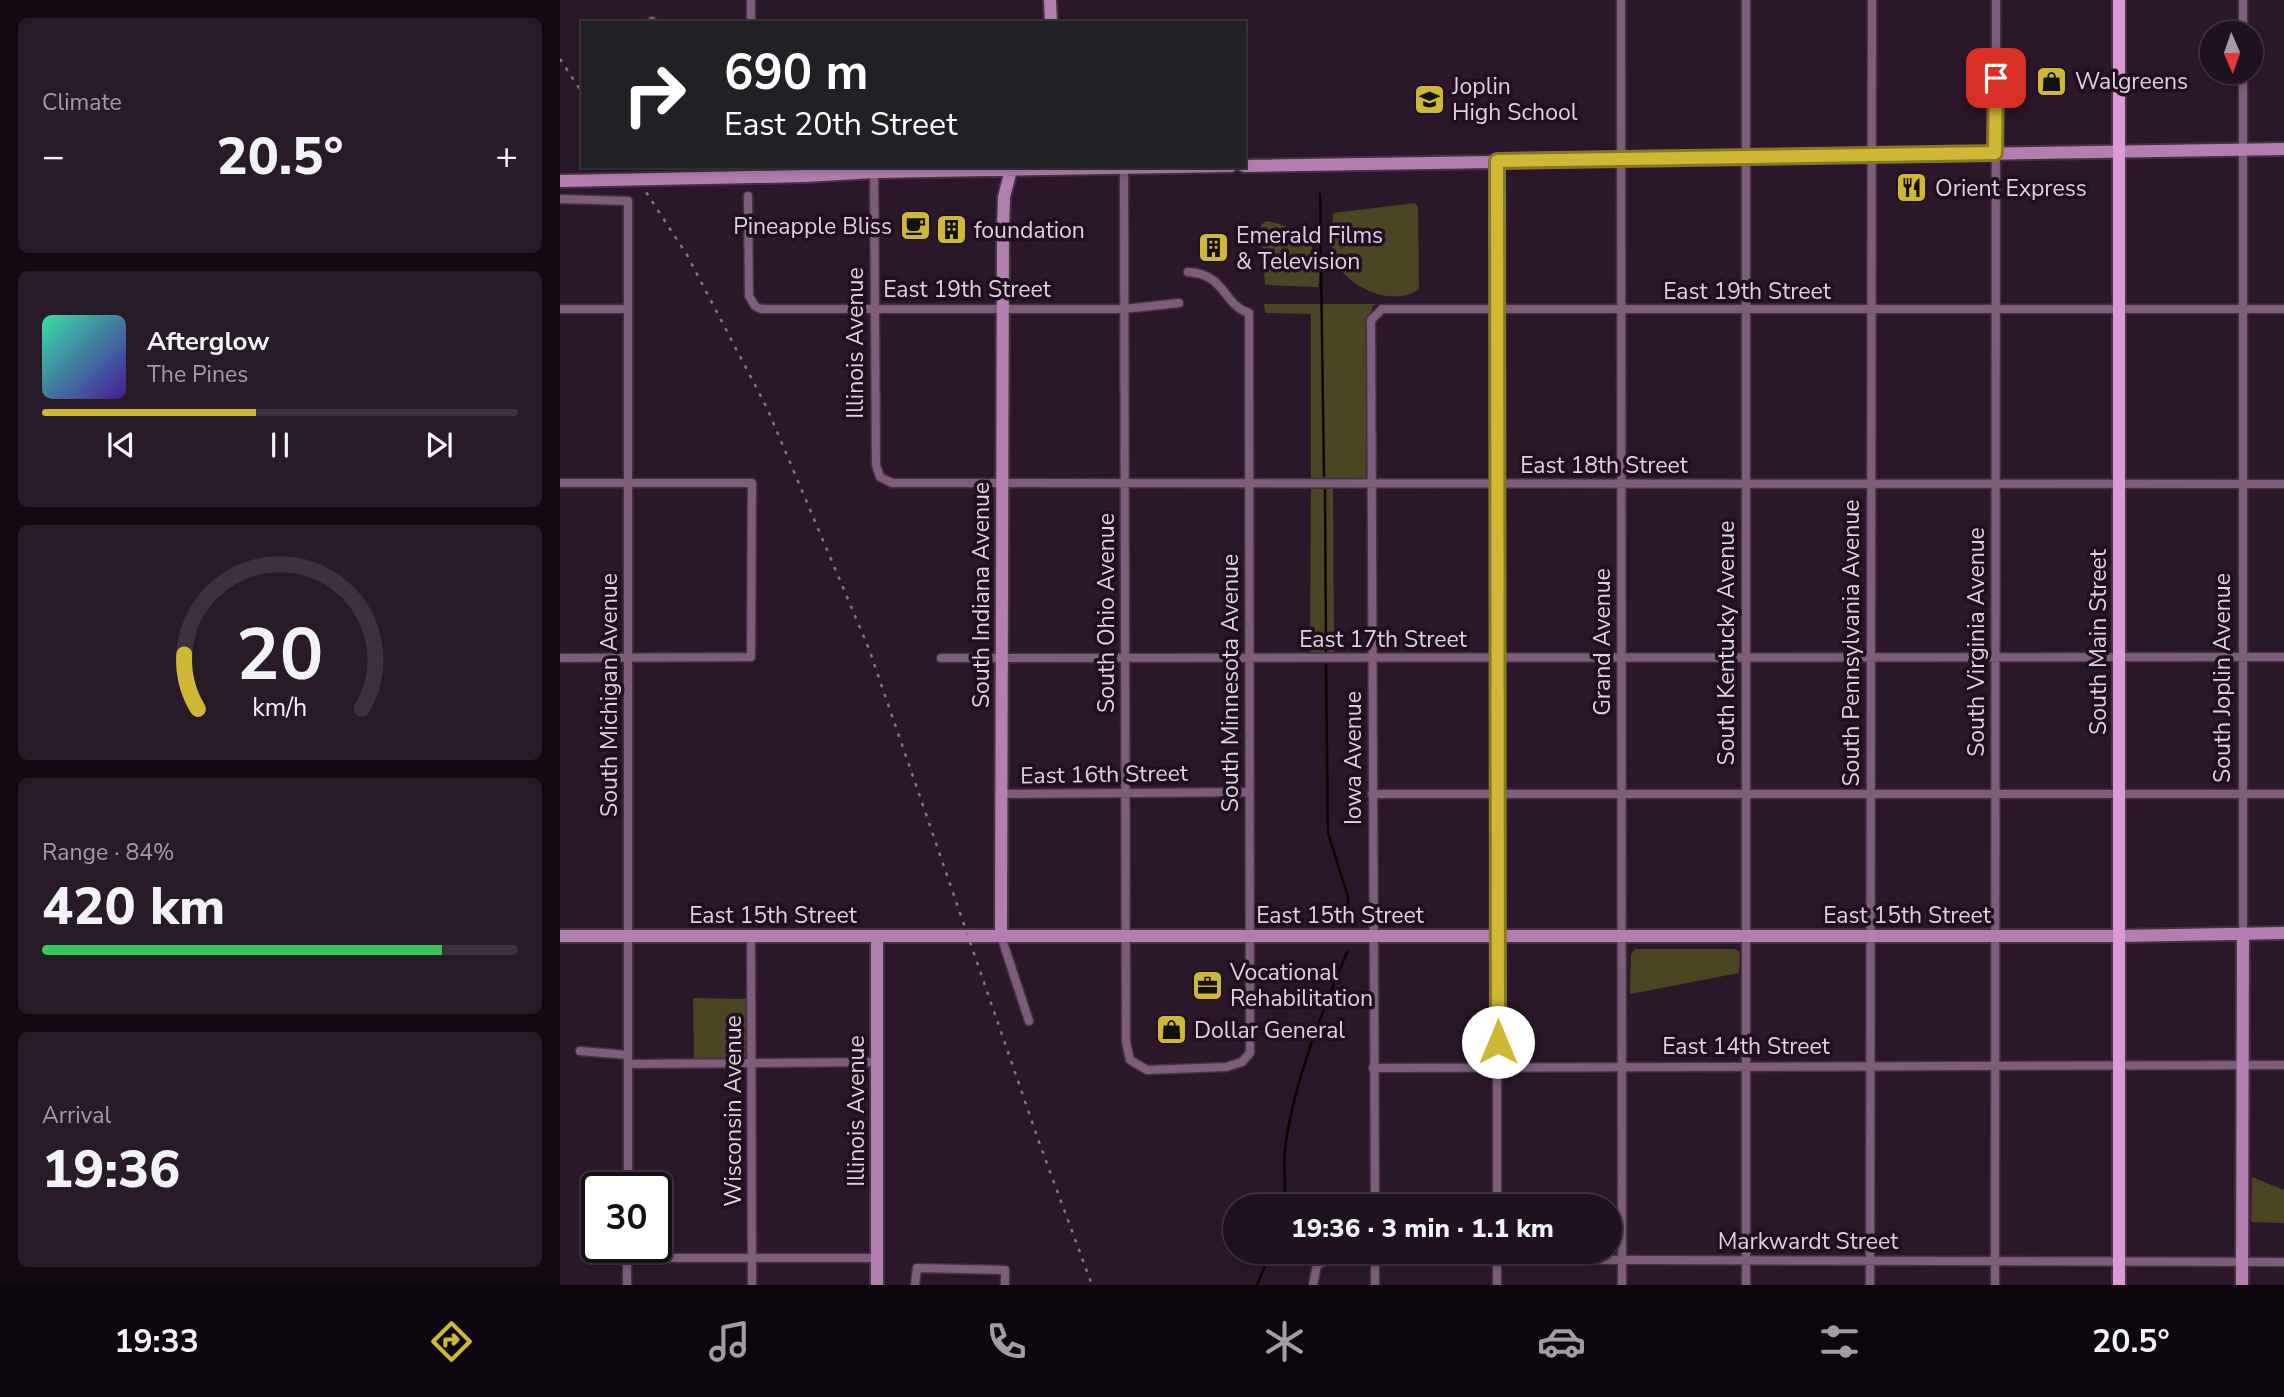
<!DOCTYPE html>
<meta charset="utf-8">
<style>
:root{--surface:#201120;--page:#281a29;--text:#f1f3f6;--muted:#a29da5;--line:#3d313e;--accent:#d0b837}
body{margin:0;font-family:"Nunito Sans",sans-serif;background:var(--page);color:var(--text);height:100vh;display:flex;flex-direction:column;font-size:26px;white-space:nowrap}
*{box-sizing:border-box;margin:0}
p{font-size:23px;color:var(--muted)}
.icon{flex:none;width:38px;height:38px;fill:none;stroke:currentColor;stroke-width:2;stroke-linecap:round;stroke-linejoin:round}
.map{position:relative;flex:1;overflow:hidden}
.side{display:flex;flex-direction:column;gap:18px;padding:18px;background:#120912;width:560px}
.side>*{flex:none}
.hud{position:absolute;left:21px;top:21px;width:665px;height:147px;border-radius:0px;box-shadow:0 4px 10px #0003,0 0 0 2px var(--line);background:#202124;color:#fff;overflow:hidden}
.needle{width:46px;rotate:178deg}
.fabs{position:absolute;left:1640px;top:21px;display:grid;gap:14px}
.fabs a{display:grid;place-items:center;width:63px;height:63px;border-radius:50%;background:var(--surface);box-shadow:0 4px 10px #0003,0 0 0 2px var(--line);font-size:35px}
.speed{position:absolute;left:21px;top:1172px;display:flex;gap:14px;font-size:35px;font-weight:700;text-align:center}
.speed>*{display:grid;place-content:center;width:91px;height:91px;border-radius:50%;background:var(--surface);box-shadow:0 4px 10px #0003,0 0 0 2px var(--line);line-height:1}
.speed .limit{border:4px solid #111;border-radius:10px;background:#fff;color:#111}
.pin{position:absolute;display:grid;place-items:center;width:60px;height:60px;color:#fff;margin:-30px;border-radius:14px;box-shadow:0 4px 10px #0006}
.me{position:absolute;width:77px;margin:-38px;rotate:0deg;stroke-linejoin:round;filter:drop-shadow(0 0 5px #0008)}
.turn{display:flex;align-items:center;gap:24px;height:147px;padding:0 28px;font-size:32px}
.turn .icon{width:91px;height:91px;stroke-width:2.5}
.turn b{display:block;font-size:49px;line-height:60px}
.big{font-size:52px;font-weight:800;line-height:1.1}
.side .tile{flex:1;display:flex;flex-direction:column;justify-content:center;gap:10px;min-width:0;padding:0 24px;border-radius:10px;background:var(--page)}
.side .dial{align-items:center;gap:0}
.dial svg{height:182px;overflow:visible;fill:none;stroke:var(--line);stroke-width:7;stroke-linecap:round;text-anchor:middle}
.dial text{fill:var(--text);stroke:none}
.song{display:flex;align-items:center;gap:21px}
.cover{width:84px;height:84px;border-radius:10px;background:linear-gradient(135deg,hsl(160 70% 55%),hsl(260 70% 35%))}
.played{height:7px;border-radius:4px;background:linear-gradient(90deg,var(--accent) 45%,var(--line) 45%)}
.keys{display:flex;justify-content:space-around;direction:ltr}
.heat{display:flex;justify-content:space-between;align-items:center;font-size:38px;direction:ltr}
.charge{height:10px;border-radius:5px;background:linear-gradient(90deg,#34c759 84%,var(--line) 0)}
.trip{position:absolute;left:663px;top:1194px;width:399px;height:70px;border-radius:35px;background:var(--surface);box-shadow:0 4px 10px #0003,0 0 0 2px var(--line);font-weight:800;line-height:70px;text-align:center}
.dock{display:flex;height:112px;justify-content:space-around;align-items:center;background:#0d070d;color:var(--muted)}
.dock .icon{width:49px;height:49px}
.dock .active{color:var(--accent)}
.dock b{font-size:32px;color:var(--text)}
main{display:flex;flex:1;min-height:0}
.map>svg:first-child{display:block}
.green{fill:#4c4524}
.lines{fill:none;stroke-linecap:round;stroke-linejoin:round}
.stream{stroke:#0b0600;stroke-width:2.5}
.street-casing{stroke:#443143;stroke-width:11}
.secondary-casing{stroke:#443143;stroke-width:16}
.primary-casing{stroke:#443143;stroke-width:16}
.street{stroke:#7d5d7b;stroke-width:8}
.secondary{stroke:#b37fb0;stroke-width:12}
.primary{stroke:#dd9ad9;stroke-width:12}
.rail{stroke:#867585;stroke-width:2.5;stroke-dasharray:3.5 7;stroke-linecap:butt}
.secondary-bridge-casing{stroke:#443143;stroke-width:16;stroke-linecap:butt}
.secondary-bridge{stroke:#b37fb0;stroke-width:12}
.route-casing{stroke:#877824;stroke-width:18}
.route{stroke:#d0b837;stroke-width:12}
.labels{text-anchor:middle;stroke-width:7;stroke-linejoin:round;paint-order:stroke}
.poi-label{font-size:23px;fill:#dfd1de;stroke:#210e20;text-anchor:start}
.street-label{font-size:23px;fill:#dfd1de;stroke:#210e20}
</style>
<main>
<section class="side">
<div class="tile"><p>Climate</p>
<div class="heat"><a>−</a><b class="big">20.5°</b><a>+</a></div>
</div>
<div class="tile">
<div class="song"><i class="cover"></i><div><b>Afterglow</b><p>The Pines</p></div></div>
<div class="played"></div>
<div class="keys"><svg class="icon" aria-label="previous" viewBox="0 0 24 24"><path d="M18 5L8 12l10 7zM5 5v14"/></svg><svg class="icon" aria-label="pause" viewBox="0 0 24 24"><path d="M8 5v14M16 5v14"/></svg><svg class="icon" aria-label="next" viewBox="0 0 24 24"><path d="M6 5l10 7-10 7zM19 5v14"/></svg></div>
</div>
<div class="tile dial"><svg viewBox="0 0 100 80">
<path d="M14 69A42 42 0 1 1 86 69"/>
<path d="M14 69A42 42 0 0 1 8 45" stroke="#d0b837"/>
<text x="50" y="56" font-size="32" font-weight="700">20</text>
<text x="50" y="72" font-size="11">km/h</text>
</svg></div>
<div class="tile"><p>Range · 84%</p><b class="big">420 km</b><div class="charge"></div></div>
<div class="tile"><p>Arrival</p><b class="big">19:36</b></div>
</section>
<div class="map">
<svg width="1724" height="1285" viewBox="0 0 1724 1285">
<rect width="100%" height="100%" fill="#2b172a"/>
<!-- green -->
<path class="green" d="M855 203 858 207 859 289C833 308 786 288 774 258 770 246 773 226 773 213Z
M706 221C742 227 765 248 758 287L705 285 701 225Z
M704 304H817L813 306 808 320 806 478H751V314L705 313Z
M751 489H773L774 652H750Z
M1075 949H1175L1180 952 1179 973 1070 994 1071 955Z
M133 998 187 999 186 1057 182 1059H134Z
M1692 1177 1724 1190V1223L1691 1222Z"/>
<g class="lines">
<!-- stream -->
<path class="stream" d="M760 194 764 476
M765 490 766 651
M766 665 768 833 788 897 789 919
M724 1206C727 1184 722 1163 726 1141 736 1076 762 1013 787 952
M697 1285 711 1251"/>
<defs>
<path id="street" d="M1061 0 1062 1285
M92 21 93 23
M191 23V0
M1683 33V0
M314 168 316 465 320 477 332 483 1724 484
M564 168 566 1042 570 1060 587 1070 666 1067 682 1062 690 1053 689 313C662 304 666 274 628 272
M188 196 189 296 195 306 201 309H564L619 303
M0 199 68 201V1188
M0 309H67
M0 483H192L191 657 0 658
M381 658 1724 657
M441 794 689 792
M812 794H1724
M1683 933V72
M191 936 192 1285
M441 936 469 1021
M20 1051 68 1055
M68 1064 317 1062
M813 1068 1724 1065
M815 1206 811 320 822 309H1724
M937 1206V161
M937 1251V1285
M30 1258H316
M67 1285V1248
M355 1285 357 1268 445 1270V1285
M753 1285 757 1265 769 1259 1724 1262
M815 1285V1251
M1186 1285V0
M1310 1285 1312 0
M1435 1285 1436 0"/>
<path id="secondary" d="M490 0 491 23
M684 166 1724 149
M245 176 314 172 671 166
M0 936H1561L1724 933
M441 936 443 228 444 197 452 166
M317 1285V936
M1682 1285 1683 933"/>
<path id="primary" d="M1559 1285V0"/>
</defs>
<!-- street casing -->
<use href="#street" class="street-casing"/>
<!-- secondary casing -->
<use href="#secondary" class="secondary-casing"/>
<!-- primary casing -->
<use href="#primary" class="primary-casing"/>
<!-- street -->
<use href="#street" class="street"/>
<!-- secondary -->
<use href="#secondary" class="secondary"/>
<!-- primary -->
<use href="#primary" class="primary"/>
<!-- rail -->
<path class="rail" d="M0 59 23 94
M69 166 127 255 207 408 309 649 479 1142 532 1285"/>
<defs>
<path id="secondary-bridge" d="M0 181 245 176"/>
</defs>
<!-- secondary-bridge casing -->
<use href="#secondary-bridge" class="secondary-bridge-casing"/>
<!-- secondary-bridge -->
<use href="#secondary-bridge" class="secondary-bridge"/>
</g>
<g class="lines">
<defs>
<path id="route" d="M938 1042 937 161 1435 153 1436 78"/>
</defs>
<!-- route casing -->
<use href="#route" class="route-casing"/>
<!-- route -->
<use href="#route" class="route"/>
</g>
<!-- icons -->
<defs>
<symbol id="shop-square" viewBox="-11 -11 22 22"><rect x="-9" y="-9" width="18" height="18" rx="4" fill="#d0b837" stroke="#210e20"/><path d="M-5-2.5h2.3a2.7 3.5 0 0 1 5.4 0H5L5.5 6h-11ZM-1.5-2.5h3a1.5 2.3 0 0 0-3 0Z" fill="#111"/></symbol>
<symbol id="school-square" viewBox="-11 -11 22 22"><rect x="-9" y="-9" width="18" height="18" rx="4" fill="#d0b837" stroke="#210e20"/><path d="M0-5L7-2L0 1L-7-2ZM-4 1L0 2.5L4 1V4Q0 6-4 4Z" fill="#111"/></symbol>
<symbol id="restaurant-square" viewBox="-11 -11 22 22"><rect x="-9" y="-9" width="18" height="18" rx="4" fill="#d0b837" stroke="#210e20"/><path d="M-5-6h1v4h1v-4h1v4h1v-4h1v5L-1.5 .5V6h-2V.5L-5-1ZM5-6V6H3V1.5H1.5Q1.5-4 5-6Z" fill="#111"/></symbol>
<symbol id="cafe-square" viewBox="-11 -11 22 22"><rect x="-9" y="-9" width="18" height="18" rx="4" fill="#d0b837" stroke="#210e20"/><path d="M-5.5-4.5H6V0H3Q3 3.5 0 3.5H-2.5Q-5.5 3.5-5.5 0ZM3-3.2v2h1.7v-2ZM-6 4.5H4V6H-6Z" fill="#111"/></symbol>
<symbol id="building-square" viewBox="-11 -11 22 22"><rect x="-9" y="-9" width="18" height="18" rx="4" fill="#d0b837" stroke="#210e20"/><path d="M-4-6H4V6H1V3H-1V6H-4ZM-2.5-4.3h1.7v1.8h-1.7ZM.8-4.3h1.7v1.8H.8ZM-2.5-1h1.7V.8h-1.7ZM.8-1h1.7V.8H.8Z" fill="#111"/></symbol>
<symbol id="office-square" viewBox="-11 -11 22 22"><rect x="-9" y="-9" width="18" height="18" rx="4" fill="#d0b837" stroke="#210e20"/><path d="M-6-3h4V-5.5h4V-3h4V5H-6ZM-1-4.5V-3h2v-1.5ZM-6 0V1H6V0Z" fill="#111"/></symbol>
</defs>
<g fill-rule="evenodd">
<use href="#shop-square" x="1474" y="64" width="35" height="35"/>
<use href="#school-square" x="852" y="82" width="35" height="35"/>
<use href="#restaurant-square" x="1334" y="170" width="35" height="35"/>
<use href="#cafe-square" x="338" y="208" width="35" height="35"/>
<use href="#building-square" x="374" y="212" width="35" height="35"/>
<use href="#building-square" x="636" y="230" width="35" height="35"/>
<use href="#office-square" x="630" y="968" width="35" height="35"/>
<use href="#shop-square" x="594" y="1012" width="35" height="35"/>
</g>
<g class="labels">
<!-- poi labels -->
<g class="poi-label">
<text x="1515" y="89">Walgreens</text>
<text x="892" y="94">Joplin<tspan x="892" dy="26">High School</tspan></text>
<text x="1375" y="196">Orient Express</text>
<text x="332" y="234" text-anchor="end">Pineapple Bliss</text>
<text x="414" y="238">foundation</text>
<text x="676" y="243">Emerald Films<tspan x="676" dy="26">&amp; Television</tspan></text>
<text x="670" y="980">Vocational<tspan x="670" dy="26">Rehabilitation</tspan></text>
<text x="634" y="1038">Dollar General</text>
</g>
<!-- street labels -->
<g class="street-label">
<text x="407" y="297">East 19th Street</text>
<text x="1187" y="299">East 19th Street</text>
<text transform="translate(295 343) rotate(-90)" y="8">Illinois Avenue</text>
<text x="1044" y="473">East 18th Street</text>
<text transform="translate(421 595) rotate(-90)" y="8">South Indiana Avenue</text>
<text transform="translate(546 613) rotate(-90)" y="8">South Ohio Avenue</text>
<text x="823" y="647">East 17th Street</text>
<text transform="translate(1042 642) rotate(-90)" y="8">Grand Avenue</text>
<text transform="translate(1416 642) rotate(-90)" y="8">South Virginia Avenue</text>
<text transform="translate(1538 642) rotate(-90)" y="8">South Main Street</text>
<text transform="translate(1166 643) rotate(-90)" y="8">South Kentucky Avenue</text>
<text transform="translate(1291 643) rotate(-90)" y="8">South Pennsylvania Avenue</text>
<text transform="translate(1662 678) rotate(-90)" y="8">South Joplin Avenue</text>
<text transform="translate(670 683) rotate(-90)" y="8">South Minnesota Avenue</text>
<text transform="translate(49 695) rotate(-90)" y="8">South Michigan Avenue</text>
<text transform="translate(793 758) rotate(-90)" y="8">Iowa Avenue</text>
<text transform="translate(544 774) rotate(-1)" y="8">East 16th Street</text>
<text x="213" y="923">East 15th Street</text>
<text x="780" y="923">East 15th Street</text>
<text x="1347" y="923">East 15th Street</text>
<text x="1186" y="1054">East 14th Street</text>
<text transform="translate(173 1111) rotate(-90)" y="8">Wisconsin Avenue</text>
<text transform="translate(296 1111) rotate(-90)" y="8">Illinois Avenue</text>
<text x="1248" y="1249">Markwardt Street</text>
</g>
</g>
</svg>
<div class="fabs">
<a><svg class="needle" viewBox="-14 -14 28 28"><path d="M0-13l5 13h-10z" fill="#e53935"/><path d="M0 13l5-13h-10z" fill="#a29da5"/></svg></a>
</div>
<div class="speed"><div class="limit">30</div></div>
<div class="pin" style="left:1436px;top:78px;background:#d93025"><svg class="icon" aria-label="arrive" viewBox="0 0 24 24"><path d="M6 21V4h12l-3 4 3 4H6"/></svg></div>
<svg class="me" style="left:938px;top:1042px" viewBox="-20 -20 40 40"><circle r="19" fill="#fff"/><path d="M0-13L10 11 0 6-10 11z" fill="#d0b837"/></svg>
<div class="trip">19:36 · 3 min · 1.1 km</div>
<div class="hud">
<div class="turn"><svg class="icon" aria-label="right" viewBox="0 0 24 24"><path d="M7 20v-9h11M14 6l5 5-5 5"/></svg><div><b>690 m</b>East 20th Street</div></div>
</div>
</div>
</main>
<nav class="dock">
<b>19:33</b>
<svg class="icon active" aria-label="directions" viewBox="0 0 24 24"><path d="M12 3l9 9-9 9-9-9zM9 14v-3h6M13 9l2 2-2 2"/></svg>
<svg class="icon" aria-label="music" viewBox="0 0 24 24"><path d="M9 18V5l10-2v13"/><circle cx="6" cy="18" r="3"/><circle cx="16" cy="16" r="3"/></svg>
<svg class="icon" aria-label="phone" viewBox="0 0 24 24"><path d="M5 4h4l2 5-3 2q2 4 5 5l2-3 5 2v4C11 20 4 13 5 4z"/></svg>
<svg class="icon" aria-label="climate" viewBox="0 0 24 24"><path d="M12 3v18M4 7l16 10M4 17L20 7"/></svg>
<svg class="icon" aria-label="car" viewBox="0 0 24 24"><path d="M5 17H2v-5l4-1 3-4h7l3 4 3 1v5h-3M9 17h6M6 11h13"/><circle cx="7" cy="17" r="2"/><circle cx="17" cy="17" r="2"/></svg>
<svg class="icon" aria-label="filters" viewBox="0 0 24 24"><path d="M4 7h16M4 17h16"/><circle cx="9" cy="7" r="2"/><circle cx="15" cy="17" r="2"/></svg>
<b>20.5°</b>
</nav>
